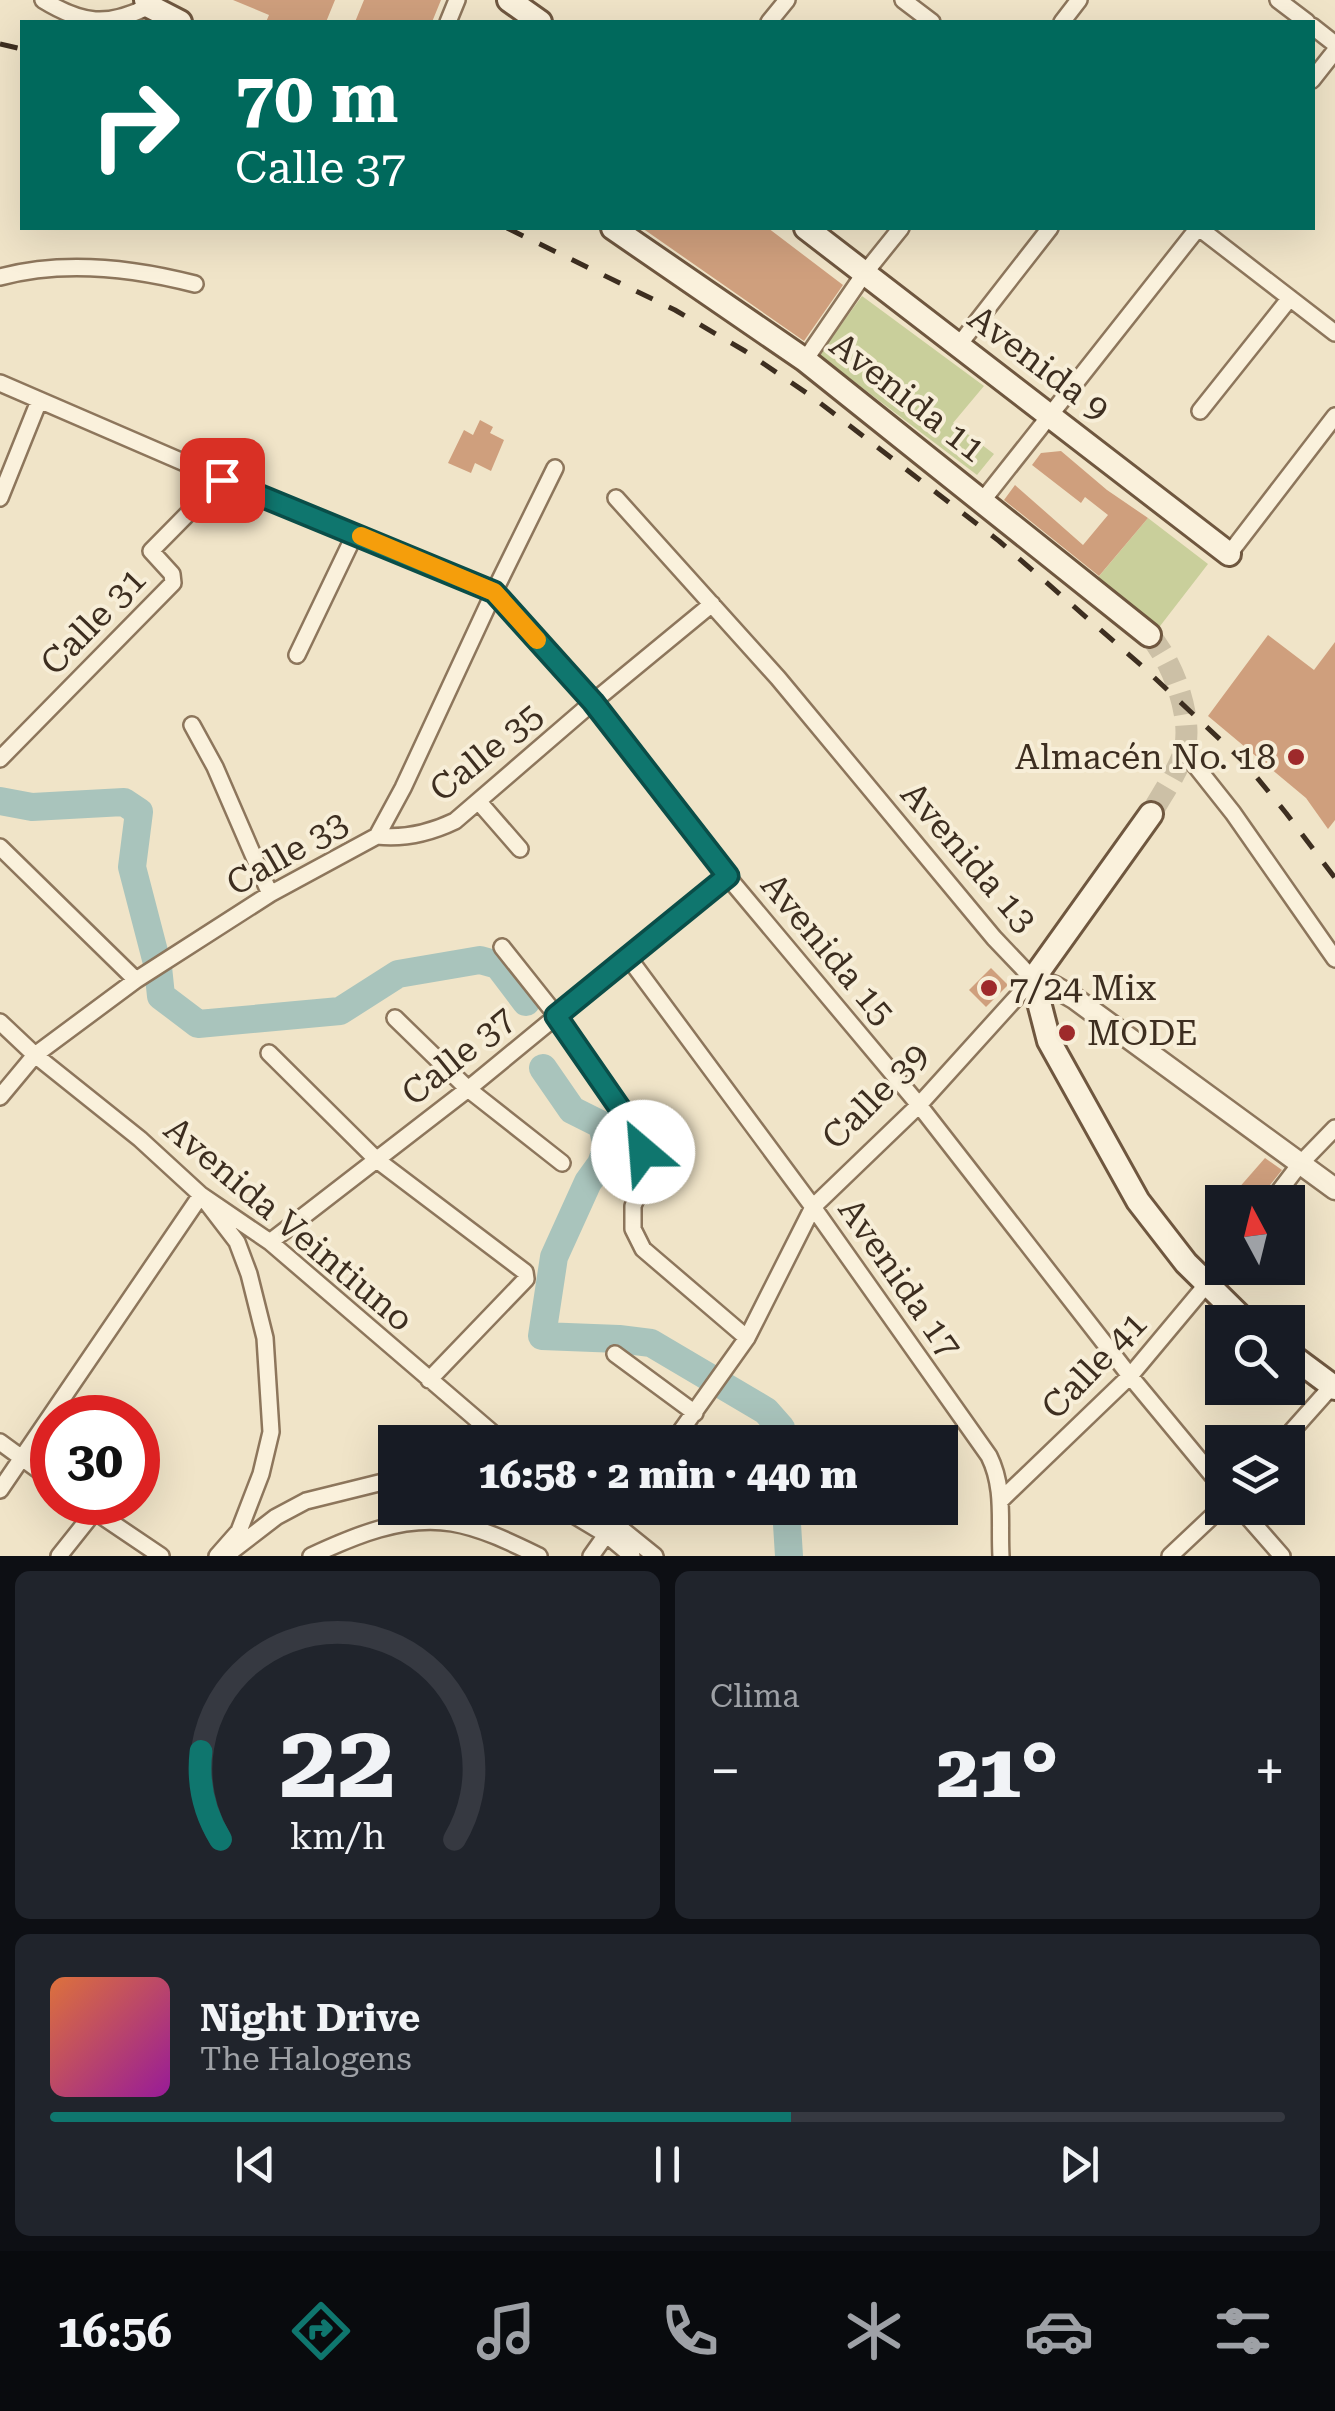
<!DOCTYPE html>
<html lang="es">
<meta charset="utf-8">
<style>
:root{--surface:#171b24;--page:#20242c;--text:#f1f3f6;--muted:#9ea1a6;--line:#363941;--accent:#0f766e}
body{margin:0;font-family:"Roboto Serif",serif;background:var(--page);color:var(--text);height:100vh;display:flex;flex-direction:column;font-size:38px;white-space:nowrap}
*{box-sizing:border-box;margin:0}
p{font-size:32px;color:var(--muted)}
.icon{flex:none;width:55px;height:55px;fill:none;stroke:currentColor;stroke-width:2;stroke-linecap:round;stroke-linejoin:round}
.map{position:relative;height:1556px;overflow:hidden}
.side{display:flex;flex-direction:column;gap:15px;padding:15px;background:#0d0f14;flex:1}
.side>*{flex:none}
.hud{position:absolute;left:20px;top:20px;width:1295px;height:210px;border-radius:0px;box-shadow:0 10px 40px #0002;background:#00695c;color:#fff;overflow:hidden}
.needle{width:65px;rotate:353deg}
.buttons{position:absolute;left:1205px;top:1185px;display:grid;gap:20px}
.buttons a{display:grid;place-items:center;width:100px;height:100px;border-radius:0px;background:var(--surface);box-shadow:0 10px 40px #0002;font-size:50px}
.speed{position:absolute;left:30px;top:1395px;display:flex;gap:20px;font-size:50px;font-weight:700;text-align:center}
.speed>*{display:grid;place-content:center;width:130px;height:130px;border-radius:50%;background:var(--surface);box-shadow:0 10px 40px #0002;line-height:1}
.speed .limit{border:15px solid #d22;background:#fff;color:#111}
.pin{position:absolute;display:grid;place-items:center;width:85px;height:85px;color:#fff;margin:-42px;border-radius:20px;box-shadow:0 5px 15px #0006}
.me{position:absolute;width:110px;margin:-55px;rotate:333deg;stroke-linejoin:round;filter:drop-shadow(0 0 8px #0008)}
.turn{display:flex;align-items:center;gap:35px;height:210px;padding:0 50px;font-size:45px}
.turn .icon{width:130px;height:130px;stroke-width:2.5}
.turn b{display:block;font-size:70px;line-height:85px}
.big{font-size:75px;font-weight:800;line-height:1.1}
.side .tile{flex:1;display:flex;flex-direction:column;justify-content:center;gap:15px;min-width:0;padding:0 35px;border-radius:15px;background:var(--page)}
.side .dial{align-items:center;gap:0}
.dial svg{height:260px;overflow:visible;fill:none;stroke:var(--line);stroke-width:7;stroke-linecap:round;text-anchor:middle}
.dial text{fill:var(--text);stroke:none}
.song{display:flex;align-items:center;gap:30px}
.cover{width:120px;height:120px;border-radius:15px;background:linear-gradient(135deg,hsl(20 70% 55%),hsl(300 70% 35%))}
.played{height:10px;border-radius:5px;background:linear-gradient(90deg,var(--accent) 60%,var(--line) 60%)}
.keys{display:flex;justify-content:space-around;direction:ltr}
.heat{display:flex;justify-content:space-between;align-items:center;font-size:55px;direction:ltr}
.side .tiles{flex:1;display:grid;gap:15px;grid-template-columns:1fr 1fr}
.tile:last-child{grid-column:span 2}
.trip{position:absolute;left:378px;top:1425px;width:580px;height:100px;border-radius:0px;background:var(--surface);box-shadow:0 10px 40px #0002;font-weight:800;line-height:100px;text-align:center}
.menu{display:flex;height:160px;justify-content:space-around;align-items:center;background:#090b0e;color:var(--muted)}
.menu .icon{width:70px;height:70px}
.menu .selected{color:var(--accent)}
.menu b{font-size:45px;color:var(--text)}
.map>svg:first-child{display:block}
.green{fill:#c9cf9b}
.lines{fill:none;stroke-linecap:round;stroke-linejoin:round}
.river{stroke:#a9c4bc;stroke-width:28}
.building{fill:#cf9f7d}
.secondary-tunnel{stroke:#ccc0a6;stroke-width:22;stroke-dasharray:22 11;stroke-linecap:butt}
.minor-casing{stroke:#8d765c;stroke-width:20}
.tertiary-casing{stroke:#8d765c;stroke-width:25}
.secondary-casing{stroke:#6f573f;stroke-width:28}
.minor{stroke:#faf1dc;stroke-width:15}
.tertiary{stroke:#faf1dc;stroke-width:20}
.secondary{stroke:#faf1dc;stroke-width:22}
.rail{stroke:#3d2e20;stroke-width:5;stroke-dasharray:18 18;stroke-linecap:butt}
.route-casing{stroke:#0a4d48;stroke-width:25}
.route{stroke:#0f766e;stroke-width:18}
.slow{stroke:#f59e0b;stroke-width:18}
.poi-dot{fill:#9e2a2b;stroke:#f7eed8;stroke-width:4}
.labels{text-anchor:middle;stroke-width:8;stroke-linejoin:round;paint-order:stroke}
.street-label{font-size:35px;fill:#3d2e20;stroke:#f7eed8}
.poi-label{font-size:35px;fill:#3d2e20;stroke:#f7eed8;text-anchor:start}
</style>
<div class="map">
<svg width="1335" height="1556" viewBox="0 0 1335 1556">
<rect width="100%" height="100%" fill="#f0e4c8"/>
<!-- green -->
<path class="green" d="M862 296 984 386 953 423 994 454 977 475 819 355Z
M1148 518 1208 564 1157 630 1095 581Z"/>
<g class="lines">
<!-- river -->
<path class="river" d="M0 801 32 807 124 802 139 812 132 867 158 967 161 996 198 1024 340 1011 398 974 480 960 498 965 526 1002
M543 1068 572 1110 602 1125 607 1147 601 1164 588 1182 554 1257 542 1336 619 1339 651 1343 766 1411 781 1428 782 1442
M786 1508 789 1556"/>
</g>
<!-- building -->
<path class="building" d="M233 0H335L326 22H266L269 15Z
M364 0H441L432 22H355Z
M642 228H768L843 285 804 341Z
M480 420 493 427 490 433 504 440 491 471 475 463 471 473 448 463 464 430 473 435Z
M1061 451 1107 490 1148 518 1099 576 1004 500 1015 485 1083 545 1108 515 1085 497 1081 503 1032 465 1041 453Z
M1268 635 1314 670 1335 642V820L1328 829 1306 798 1208 716Z
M991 968 1008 985 986 1007 969 990Z
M1265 1158 1282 1170 1262 1195 1260 1202H1251L1237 1190Z"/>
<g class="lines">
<!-- secondary-tunnel -->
<path class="secondary-tunnel" d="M1149 635C1172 660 1194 718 1184 752 1177 773 1162 794 1151 814"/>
<defs>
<path id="minor" d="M43 0C82 24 108 27 149 6
M903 0 932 22
M1278 0 1307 22
M448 22 457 0
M769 22 787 0
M1062 22 1079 0
M1312 26 1335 44
M1312 80 1335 51
M1199 228 1335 333
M0 277C63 260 133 268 195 284
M958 346 1050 228
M805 360 864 274 901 228
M0 383 222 479 494 592 593 702 727 876 919 1105 1130 1376 1222 1487
M1200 411 1290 298
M0 498 39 401
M616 498 778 678 994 938 1033 979 919 1105 813 1207 747 1338 673 1442
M983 500 1198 228
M1229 554 1335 416
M297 655 355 534
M192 725 215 767 270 894
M1187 755 1233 813 1335 959
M0 759 173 583 172 574 151 551 222 479
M479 802 520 849
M377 836C404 839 430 833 455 821L593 702 712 604
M0 847 136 980
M502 947 556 1015 637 1133 643 1152 646 1175 633 1206V1229L643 1249 747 1338
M628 957 813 1207 989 1456C1005 1488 999 1522 1001 1556
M395 1018 468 1089 562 1163
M0 1022 35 1055 140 1139 201 1195 270 1242 503 1442
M269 1053 377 1160 525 1272 526 1279 429 1380
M0 1097 35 1055 136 980 270 894 377 836 403 788 494 592 555 468
M1271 1202 1300 1164 1335 1128
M270 1242 468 1089 727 876
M615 1354 695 1413
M0 1442 52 1480
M1282 1442 1332 1386
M0 1490 201 1195 237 1242 249 1274 265 1338 271 1432 261 1474 239 1531 217 1556
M1001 1500 1130 1376 1222 1266
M81 1502 161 1556
M562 1508 607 1535 632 1556
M1240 1508 1282 1556
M614 1523 655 1556
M228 1554 276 1517 306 1501 395 1479
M59 1556 94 1512
M311 1556C354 1536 403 1515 452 1523 482 1528 512 1543 539 1556
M591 1556 625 1508
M1170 1556 1222 1507"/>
<path id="tertiary" d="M1033 979 1055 987 1074 998 1335 1189"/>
<path id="secondary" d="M146 0 149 6 180 22
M509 0 540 22
M613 228 805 360 1149 635
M806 228 1229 554
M1151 814 1033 979 1049 1041 1138 1201 1186 1263 1246 1322
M1288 1353 1335 1388"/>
</defs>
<!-- minor casing -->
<use href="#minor" class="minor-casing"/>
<!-- tertiary casing -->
<use href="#tertiary" class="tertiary-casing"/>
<!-- secondary casing -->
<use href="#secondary" class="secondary-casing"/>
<!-- minor -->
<use href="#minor" class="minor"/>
<!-- tertiary -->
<use href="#tertiary" class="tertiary"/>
<!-- secondary -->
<use href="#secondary" class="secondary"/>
<!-- rail -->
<path class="rail" d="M0 44 22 49
M507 228 675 310 745 351 811 396 999 541 1142 666 1245 763 1286 813 1335 878"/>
</g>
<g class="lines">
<defs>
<path id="route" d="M222 480 494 592 593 702 728 876 556 1016 637 1133 643 1152"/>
</defs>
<!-- route casing -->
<use href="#route" class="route-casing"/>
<!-- route -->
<use href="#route" class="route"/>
<!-- slow -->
<path class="slow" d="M361 536 494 592 537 640"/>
</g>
<!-- markers -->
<g class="poi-dot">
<circle cx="1296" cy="757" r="10"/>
<circle cx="989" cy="988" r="10"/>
<circle cx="1067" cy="1033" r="10"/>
</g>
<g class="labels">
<!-- street labels -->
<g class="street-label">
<text transform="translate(1039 363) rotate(37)" y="12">Avenida 9</text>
<text transform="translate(908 397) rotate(38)" y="12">Avenida 11</text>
<text transform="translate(93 621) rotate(-46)" y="12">Calle 31</text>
<text transform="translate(486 752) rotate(-39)" y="12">Calle 35</text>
<text transform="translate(287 853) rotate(-30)" y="12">Calle 33</text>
<text transform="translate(969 857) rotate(49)" y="12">Avenida 13</text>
<text transform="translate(828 949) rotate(50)" y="12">Avenida 15</text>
<text transform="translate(458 1056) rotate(-39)" y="12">Calle 37</text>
<text transform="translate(875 1096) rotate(-45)" y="12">Calle 39</text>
<text transform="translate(289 1224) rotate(40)" y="12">Avenida Veintiuno</text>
<text transform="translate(900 1278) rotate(55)" y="12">Avenida 17</text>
<text transform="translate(1094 1365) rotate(-46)" y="12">Calle 41</text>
</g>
<!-- poi labels -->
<g class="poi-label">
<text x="1276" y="769" text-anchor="end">Almacén No. 18</text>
<text x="1009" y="1000">7/24 Mix</text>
<text x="1087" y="1045">MODE</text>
</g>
</g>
</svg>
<div class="buttons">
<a><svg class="needle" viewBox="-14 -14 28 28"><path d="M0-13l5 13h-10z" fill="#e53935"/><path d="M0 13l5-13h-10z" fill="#9ea1a6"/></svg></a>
<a><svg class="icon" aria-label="search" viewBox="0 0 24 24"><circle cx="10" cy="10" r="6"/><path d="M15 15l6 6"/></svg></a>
<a><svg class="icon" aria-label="layers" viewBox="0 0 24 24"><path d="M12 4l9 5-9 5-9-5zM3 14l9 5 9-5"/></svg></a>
</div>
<div class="speed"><div class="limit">30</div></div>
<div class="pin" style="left:222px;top:480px;background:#d93025"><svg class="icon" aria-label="arrive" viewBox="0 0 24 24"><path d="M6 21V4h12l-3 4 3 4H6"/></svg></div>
<svg class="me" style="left:643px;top:1152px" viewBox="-20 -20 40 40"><circle r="19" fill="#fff"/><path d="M0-13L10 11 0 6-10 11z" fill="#0f766e"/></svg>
<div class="trip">16:58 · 2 min · 440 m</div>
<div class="hud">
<div class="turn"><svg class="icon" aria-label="right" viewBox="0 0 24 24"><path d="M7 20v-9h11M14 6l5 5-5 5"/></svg><div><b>70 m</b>Calle 37</div></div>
</div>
</div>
<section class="side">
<div class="tiles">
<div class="tile dial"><svg viewBox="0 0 100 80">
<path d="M14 69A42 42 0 1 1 86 69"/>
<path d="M14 69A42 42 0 0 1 8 42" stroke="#0f766e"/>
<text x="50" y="56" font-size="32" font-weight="700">22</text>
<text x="50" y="72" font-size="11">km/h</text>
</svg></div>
<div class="tile"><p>Clima</p>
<div class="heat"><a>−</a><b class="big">21°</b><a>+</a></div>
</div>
<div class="tile">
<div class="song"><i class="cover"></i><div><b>Night Drive</b><p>The Halogens</p></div></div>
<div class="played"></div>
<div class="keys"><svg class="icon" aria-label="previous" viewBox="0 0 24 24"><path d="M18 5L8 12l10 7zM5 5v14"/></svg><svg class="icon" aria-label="pause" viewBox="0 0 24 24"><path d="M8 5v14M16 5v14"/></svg><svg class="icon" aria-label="next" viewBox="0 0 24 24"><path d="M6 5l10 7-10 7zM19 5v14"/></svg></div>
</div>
</div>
</section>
<nav class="menu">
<b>16:56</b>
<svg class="icon selected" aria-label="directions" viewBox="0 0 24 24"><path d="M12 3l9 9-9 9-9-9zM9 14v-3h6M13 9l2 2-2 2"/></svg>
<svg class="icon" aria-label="music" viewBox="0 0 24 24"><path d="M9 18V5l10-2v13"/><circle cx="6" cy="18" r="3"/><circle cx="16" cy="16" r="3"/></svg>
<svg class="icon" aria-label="phone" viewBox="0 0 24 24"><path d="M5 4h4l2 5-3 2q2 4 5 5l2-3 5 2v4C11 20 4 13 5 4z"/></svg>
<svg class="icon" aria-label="climate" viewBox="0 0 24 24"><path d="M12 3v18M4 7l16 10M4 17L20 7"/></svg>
<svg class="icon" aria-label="car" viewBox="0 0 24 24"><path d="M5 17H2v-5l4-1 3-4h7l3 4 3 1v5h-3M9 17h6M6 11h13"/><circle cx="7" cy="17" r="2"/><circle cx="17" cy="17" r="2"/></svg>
<svg class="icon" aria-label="filters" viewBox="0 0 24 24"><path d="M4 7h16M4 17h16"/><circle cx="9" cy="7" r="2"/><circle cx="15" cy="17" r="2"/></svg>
</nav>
